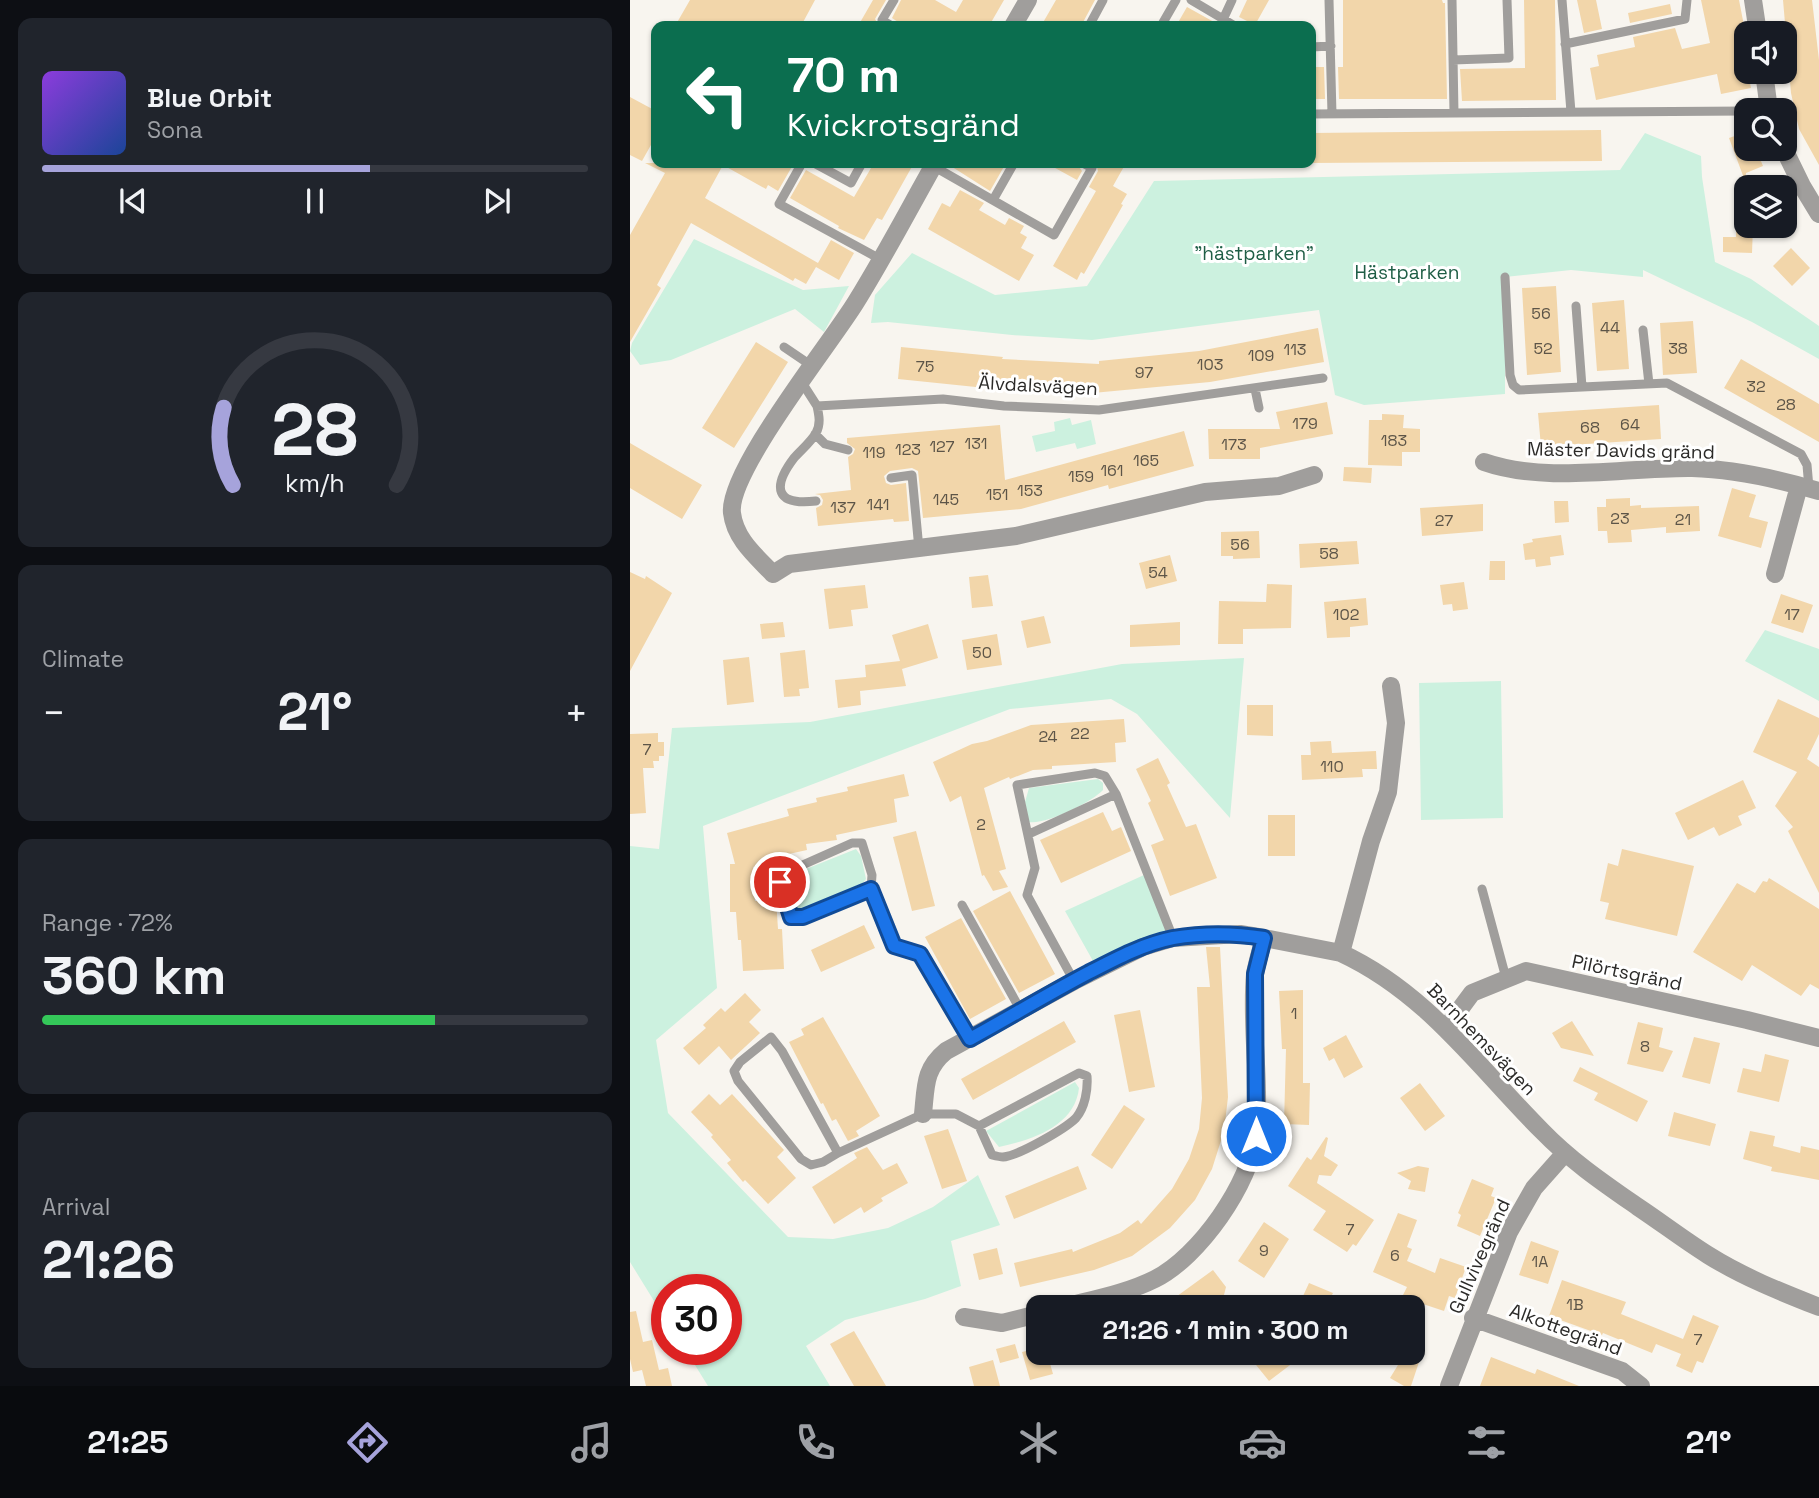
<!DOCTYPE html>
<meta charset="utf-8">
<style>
:root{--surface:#171b24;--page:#20242c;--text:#f1f3f6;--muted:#9ea1a6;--line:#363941;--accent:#a6a3db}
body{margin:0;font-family:"Space Grotesk",sans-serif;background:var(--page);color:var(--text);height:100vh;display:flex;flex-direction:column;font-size:26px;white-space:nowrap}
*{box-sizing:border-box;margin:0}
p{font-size:23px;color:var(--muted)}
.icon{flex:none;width:38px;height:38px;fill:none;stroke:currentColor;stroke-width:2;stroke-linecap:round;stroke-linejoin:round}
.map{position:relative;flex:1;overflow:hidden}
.drawer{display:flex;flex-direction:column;gap:18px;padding:18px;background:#0d0f14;width:630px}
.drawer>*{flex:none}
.guide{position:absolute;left:21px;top:21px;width:665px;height:147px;border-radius:14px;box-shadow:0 2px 5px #0004;background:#0b6e4f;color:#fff;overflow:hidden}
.buttons{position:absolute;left:1104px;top:21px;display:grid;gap:14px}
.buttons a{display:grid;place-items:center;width:63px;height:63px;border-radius:14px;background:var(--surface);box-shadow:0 2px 5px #0004;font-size:35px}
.speed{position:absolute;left:21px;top:1274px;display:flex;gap:14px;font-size:35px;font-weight:700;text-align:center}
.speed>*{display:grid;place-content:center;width:91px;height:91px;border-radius:50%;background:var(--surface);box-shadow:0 2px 5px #0004;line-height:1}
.speed .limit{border:10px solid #d22;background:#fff;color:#111}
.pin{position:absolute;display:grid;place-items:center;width:60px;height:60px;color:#fff;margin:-30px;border:4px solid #fff;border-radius:50%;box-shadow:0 2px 7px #0007}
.me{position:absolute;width:77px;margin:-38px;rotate:0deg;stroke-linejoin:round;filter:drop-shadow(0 0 5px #0008)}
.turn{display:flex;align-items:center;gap:24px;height:147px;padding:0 21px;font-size:32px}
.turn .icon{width:91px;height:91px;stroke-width:2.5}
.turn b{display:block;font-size:49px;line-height:60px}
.big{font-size:52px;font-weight:800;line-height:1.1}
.drawer .tile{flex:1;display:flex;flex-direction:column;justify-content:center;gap:10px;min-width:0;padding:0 24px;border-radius:14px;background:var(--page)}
.drawer .dial{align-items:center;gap:0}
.dial svg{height:182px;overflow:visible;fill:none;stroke:var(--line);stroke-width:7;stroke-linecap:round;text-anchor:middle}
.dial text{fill:var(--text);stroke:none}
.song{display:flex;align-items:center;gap:21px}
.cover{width:84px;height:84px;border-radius:10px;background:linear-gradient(135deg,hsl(270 70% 55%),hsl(220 70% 35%))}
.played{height:7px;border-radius:4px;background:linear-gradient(90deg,var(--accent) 60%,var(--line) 60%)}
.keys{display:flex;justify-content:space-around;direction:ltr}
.heat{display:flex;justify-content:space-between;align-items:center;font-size:38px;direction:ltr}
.charge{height:10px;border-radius:5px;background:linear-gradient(90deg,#34c759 72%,var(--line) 0)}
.trip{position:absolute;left:396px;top:1295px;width:399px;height:70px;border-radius:14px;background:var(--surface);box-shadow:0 2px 5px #0004;font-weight:800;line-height:70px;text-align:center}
.tab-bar{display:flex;height:112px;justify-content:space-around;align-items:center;background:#090b0e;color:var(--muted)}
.tab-bar .icon{width:49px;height:49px}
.tab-bar .current{color:var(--accent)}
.tab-bar b{font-size:32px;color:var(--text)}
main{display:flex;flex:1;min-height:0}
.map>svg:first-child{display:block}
.green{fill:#ccf1df}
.building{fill:#f2d6aa}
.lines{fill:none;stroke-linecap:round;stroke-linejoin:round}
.lane{stroke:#a09e9c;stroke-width:9}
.street{stroke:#a09e9c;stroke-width:18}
.route-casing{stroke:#114b97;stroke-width:18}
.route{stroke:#1a73e8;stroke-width:12}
.labels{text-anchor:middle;stroke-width:6;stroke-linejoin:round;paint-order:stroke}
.number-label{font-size:16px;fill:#5d5548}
.park-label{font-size:19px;fill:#1f5e46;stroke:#fff}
.street-label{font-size:19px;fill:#2b2a28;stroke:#fff}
</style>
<main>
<section class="drawer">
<div class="tile">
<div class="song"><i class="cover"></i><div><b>Blue Orbit</b><p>Sona</p></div></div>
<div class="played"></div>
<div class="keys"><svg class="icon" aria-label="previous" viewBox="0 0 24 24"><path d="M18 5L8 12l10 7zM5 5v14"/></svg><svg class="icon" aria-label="pause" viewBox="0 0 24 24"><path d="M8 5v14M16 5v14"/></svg><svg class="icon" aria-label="next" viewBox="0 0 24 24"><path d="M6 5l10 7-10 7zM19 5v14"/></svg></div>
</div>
<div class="tile dial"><svg viewBox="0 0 100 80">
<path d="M14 69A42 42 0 1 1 86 69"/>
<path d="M14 69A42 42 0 0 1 10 35" stroke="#a6a3db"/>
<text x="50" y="56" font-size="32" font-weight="700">28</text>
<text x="50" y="72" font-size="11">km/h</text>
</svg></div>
<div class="tile"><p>Climate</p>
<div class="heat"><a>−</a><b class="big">21°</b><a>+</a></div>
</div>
<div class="tile"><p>Range · 72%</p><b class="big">360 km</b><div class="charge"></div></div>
<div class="tile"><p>Arrival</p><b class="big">21:26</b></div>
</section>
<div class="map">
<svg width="1189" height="1386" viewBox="0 0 1189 1386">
<rect width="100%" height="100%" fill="#f8f5ef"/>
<!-- green -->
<path class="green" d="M1015 133 1071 156 1072 177 1085 262 1121 279 1189 326V359L1122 322 1013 270V277L941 270 875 277V394L734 405 705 395 689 310 462 340 382 335 258 322 241 323 245 295 282 253 365 295 457 286 524 181 990 170Z
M64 239 173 290 219 286 194 332 165 309 41 360 10 365 0 351 2 343Z
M440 418 442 425 461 420 466 444 447 449 445 443 406 452 402 436 425 431 424 422Z
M1135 630 1189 649V701L1115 661Z
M614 658 600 818 507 714 481 699 380 709 73 826 87 988 26 1040 38 1113 158 1237 203 1239 258 1228 303 1207 348 1175 370 1225 321 1241 331 1286 295 1299 215 1320 176 1346 200 1386H78L55 1349H96V1290H37V1322L0 1262V846L29 849 42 728 180 722 492 664Z
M871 681 873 818 791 820 789 683Z
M468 779 473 783V790C462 802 416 825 399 822L395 802 399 788Z
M226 849 231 856 236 879 231 885C213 894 184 915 163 910L153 885 156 877Z
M514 875 538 931 463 961 435 911Z
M445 1082 449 1088C445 1126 402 1140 369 1147L356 1131Z"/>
<!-- building -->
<path class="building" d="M60 0H185L171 26H45Z
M243 0H256L245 19 249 26H228Z
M271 0H305L326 12 333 0H374L359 26H269L268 22 262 18Z
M426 0H465L451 26H411Z
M617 0H639L625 25 609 17Z
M713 0H812L813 3H815L817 99H709L708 67H713Z
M894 0H925L926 100 832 101 830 69 895 68Z
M947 0H966L972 29 954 33Z
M1071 0H1109L1116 36V42L1112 43 1121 88 1091 94 1087 74 966 100 960 68 969 66 967 55 1005 47 1003 37 1045 28 1052 49 1080 43Z
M1153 0H1182L1189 60V165L1169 129 1161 93Z
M1040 4 1042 14 1000 23 998 13Z
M557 7 584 22 583 26H546Z
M681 67H694L695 99H681Z
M0 97 26 111V136L12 161 0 155Z
M971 130 972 161 681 163V133Z
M1116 132V152L1126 149 1133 166 1116 173 1115 181 1099 138Z
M15 163H164L148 191 138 185 136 189 93 165 75 198 188 263 201 240 224 253 209 280 186 267 176 284 165 278 163 281 61 223 27 285 31 288 0 342V235L35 173Z
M244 163H284L252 220 247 218 234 240 208 228 209 226 160 198 176 170 224 197Z
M316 163H376L360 191Z
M416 163H446L452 171 447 180Z
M466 163H496L483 186 497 194 491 204 493 205 454 274 451 272 447 280 423 266 466 191 459 187 468 171Z
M330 190 354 203 349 210 375 225 379 218 394 226 390 233 397 237 391 248 404 255 389 281 298 229 312 203 320 207Z
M1106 226H1123L1122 253 1093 252V237H1106Z
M1161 248 1180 268 1162 286 1143 266Z
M926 286 931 372 897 375 892 288Z
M994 300 999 369 967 371 962 303Z
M1063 321 1067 373 1033 375 1030 323Z
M688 328 694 362 580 382 452 394 375 390 268 379 271 347 373 357 372 359 469 364V361L569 351Z
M126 342 158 362 104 448 72 428Z
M1111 359 1189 404V442L1094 388Z
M697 402 703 434 630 448V459H579L578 429H650L646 412Z
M1029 405 1031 439 911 447 908 413Z
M752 414 774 415 773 428 790 429V452H772V466L738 465 739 420H752Z
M370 425 375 480 554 431 564 466 479 489 478 485 391 509 293 518 288 471 282 468 260 471 254 476 256 483 261 485 276 483 279 521 264 522 263 519 188 526 186 508 192 505 193 500 190 495 185 494 221 490 218 457 223 454 225 449 217 443V438Z
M0 443 72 485 52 519 0 488Z
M714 467 742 468 741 483 713 481Z
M1102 488 1126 495 1119 517 1138 522 1131 548 1088 536Z
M1000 498V506L1011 505V508L1069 506 1070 531 1036 533V527L1001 530 1002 542 978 543 977 531H968L967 507H976V499Z
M924 501H938L939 522 925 523Z
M853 504V531L792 536 790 508Z
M629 531 630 558 603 559V556H591V532Z
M931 535 934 555 920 557 921 565 906 567 905 559 895 560 893 544 903 542 902 539Z
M727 541 729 564 670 568 669 544Z
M540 555 547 581 516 589 509 563Z
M860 561H875V580H859Z
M0 572 15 579 16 576 42 593 0 671Z
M358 575 363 606 342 608 339 577Z
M834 582 838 609 823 611 822 604 813 605 810 585Z
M637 584 662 585 661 628 613 629V644H588L589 601 636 602Z
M235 585 238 608 221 610 223 626 199 629 194 589Z
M1151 594 1183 605 1173 633 1141 623Z
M736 598 738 625 720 627V637L697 638 694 602Z
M414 616 421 643 397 648 391 621Z
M153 622 155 637 132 639 130 624Z
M550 622V645L500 647V625Z
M298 624 308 658 272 669 276 686 230 691 231 705 208 708 205 680 236 677 235 665 270 661 262 635Z
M367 634 372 665 337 670 332 640Z
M175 650 179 688 169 689 170 696 154 697 150 653Z
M119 657 124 702 97 705 93 660Z
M1148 699 1189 718V734L1177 759 1189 767V893L1158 831 1163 827 1145 806 1167 772 1123 752Z
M617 705H643V736L617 735Z
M494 719 496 742 485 743 486 762 422 766V769L403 770 380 779 379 777 354 788 376 869 369 871 378 887 363 891 354 875 352 876 331 796 320 802 303 762 342 744 357 741 401 725Z
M28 733V742H34V756H29V761H23L24 768H13L16 813 0 814V734Z
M701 741 702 753 746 751 747 769H732L733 777 672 780 671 755H681L680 742Z
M528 758 540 783 537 785 556 827 566 824 587 878 540 896 521 845 534 840 518 803 521 801 506 769Z
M274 774 279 796 264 799 267 822 206 835 207 840 176 844 177 850 145 857 146 863 123 867 125 901 146 899 148 929H152L154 969 113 971 111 940H108L106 912H100V864H105L97 833 159 816 157 809 187 802 186 798 218 791 217 787Z
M1113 780 1126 808 1108 816 1112 825 1089 836 1084 827 1058 840 1045 813Z
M473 812 482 831 491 827 501 851 431 883 410 840Z
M638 815H665V856H638Z
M286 831 305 906 282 911 263 837Z
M992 849 1064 866 1047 936 975 919 979 903 970 901 978 863 988 866Z
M1139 878 1189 909V989L1180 984 1171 996 1122 965 1112 981 1063 952 1107 883 1125 893 1133 881 1137 882Z
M380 891 425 974 389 993 343 911Z
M331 918 376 999 340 1019 295 937Z
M234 925 245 948 191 972 181 950Z
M576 947H590L598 1097 594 1131 582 1169 565 1200 540 1228 502 1256 464 1270 390 1287 384 1263 442 1249 443 1252 490 1233 508 1220 511 1224 542 1189 559 1159 569 1129 572 1098 567 987H580Z
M673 990V1083H680L679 1125 654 1124 656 1049H652L649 991Z
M115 993 131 1010 119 1022 130 1033 101 1060 89 1046 69 1065 53 1048 76 1028 73 1025 91 1008 95 1012Z
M510 1010 525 1087 499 1092 484 1015Z
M193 1017 250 1116 226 1131 229 1136 218 1141 206 1119 202 1121 193 1103 191 1104 159 1042 174 1035 171 1029Z
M434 1021 446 1042 343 1100 331 1079Z
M942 1021 964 1056 931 1048 922 1033Z
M1008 1022 1033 1028 1029 1047 1043 1051 1033 1072 997 1064Z
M716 1035 733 1067 714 1078 704 1058 699 1061 693 1048Z
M1064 1037 1090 1043 1080 1084 1052 1077Z
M1135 1054 1159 1060 1149 1102 1107 1092 1113 1068 1131 1072Z
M950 1067 1018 1101 1007 1122 964 1100 968 1093 943 1081Z
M790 1083 815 1116 795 1131 770 1098Z
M79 1094 90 1105 102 1094 154 1150 147 1157 166 1178 138 1204 115 1180 113 1182 97 1163 101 1160 81 1137 83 1135 61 1112Z
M494 1105 515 1119 482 1169 461 1155Z
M1044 1112 1086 1124 1080 1146 1038 1136Z
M318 1129 337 1181 312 1189 294 1136Z
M1120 1131 1145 1136 1143 1146 1170 1153 1171 1146 1189 1150V1180L1141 1171 1142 1167 1113 1159Z
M696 1137 698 1138 694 1156 708 1165 701 1176 689 1175 687 1183 744 1220 726 1246 723 1244 717 1252 683 1230 696 1211 658 1186 677 1157 681 1160Z
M237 1147 253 1170 267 1163 278 1183 251 1198 253 1201 234 1213 231 1207 204 1224 182 1187 227 1158 224 1153Z
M448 1166 457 1189 384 1219 375 1196Z
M788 1166 799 1168 795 1192 778 1189 781 1181 767 1173Z
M842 1179 864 1188 861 1196 866 1198 850 1236 827 1226 831 1215 828 1213Z
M768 1213 787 1220 777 1247 782 1249 777 1261 805 1273 810 1258 836 1267 825 1298 819 1296 814 1311 772 1297 777 1287 743 1272Z
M634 1222 659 1239 634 1278 608 1261Z
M901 1241 929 1251 918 1284 889 1275Z
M367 1248 373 1274 349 1280 343 1254Z
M583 1270 596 1287 594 1295 597 1300 587 1307H532Z
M932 1280 996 1302 991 1314 1053 1339 1063 1315 1089 1326 1073 1363 1067 1361 1062 1373 1046 1366 1051 1354 1026 1344 1022 1353 973 1333 972 1335 919 1316Z
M679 1283 703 1293 696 1307H668Z
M6 1311 13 1342 22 1340 29 1370 38 1368 42 1386H16L12 1370 3 1372 0 1359V1312Z
M224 1331 256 1386H224L200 1344Z
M385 1344 389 1358 370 1363 366 1349Z
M408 1348V1353H417L423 1374 400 1380 392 1352Z
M631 1353H676L639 1381 622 1360Z
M741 1353H792L781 1386H774L760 1378 768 1365 740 1356Z
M861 1357 905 1374 907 1369 949 1386H850Z
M363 1360 370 1386H344L339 1367Z"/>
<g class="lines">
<!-- lane -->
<path class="lane" d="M561 0 605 26
M699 0 702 114
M822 0 824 113
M932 0 941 112
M262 26 252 20 264 0
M459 26 473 0
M531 26 546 0
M590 26 602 0
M935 44 1055 19 1057 0
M681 47 701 46
M823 60 879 58 877 0
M681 114 1116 111
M172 163 149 204 250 259
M184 163 221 183 232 163
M303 166 424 235 462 168 453 163
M363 200 384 163
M875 277 880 375 883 385 889 390 1037 383 1171 454 1177 465 1179 488
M946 306 952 387
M1013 330 1019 384
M154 347 182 366
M171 381 187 406 313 399 374 406 469 410 693 378
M625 389 629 408
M185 434 195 444 218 450
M261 478 282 475 289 549
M186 501C145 506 142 487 164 458 171 450 181 442 186 433 191 424 189 415 187 406
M399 834 486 794
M222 843H232L242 875 241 889 173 917H161L150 882V875Z
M241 889 264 946 290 954 340 1039
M852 889 876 978
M332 905 391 1011
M444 981 397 895 405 868 387 785 465 773 475 776 486 794 543 938
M208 1153 193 1162 181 1165 171 1159 108 1081 104 1071 110 1062 141 1037 152 1051 208 1153 293 1114H326L349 1126 449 1073 457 1076C458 1090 455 1107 446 1118 435 1129 388 1156 373 1157 370 1157 366 1156 362 1155L349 1126"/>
<!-- street -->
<path class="street" d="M1123 0 1128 33
M383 26 398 0
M1134 72 1139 110
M1154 149 1172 186 1189 214
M305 163C279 209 254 257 226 302 201 343 97 472 102 513 105 539 126 556 143 574L159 564 386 536 575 492 649 486 684 475
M854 462C917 484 996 467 1062 468 1105 469 1148 479 1189 491
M1145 574 1169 486
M761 686 766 723 758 792 741 841 711 953C797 993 847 1066 912 1131 941 1161 975 1184 1008 1207 1032 1223 1054 1240 1078 1255 1113 1277 1151 1292 1189 1307
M816 1028 842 993 896 971 1117 1020 1189 1038
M293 1114C296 1086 294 1069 316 1051L444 981 513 947 543 938 610 934 634 938
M434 1307C465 1299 497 1293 525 1279 569 1257 621 1183 626 1134 631 1082 620 1027 625 974 627 962 631 950 634 938L711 953
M334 1317 372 1323 408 1314
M843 1318 992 1371 1011 1386
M819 1386 879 1232 904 1188 935 1153"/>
</g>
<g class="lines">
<defs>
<path id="route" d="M150 882 161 917H173L241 889 264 946 290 954 340 1039C380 1017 418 994 458 973 485 959 513 944 543 938 572 933 604 933 634 938L625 974 626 1136"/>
</defs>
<!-- route casing -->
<use href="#route" class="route-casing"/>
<!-- route -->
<use href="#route" class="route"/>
</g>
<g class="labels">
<!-- number labels -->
<g class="number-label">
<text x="911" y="319">56</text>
<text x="980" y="333">44</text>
<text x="913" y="354">52</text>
<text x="1048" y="354">38</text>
<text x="665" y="355">113</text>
<text x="631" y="361">109</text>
<text x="580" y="370">103</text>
<text x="295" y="372">75</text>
<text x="514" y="378">97</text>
<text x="1126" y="392">32</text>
<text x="1156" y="410">28</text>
<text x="675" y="429">179</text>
<text x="1000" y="430">64</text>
<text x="960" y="433">68</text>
<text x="764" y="446">183</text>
<text x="346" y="449">131</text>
<text x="604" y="450">173</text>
<text x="312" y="452">127</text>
<text x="278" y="455">123</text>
<text x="244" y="458">119</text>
<text x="516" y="466">165</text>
<text x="482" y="476">161</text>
<text x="451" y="482">159</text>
<text x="400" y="496">153</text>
<text x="367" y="500">151</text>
<text x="316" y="505">145</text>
<text x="248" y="510">141</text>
<text x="213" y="513">137</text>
<text x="990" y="524">23</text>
<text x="1053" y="525">21</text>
<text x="814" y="526">27</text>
<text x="610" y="550">56</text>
<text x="699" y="559">58</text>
<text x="528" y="578">54</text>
<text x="716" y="620">102</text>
<text x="1162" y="620">17</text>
<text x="352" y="658">50</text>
<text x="450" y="739">22</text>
<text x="418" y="742">24</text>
<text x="17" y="755">7</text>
<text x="702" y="772">110</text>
<text x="351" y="830">2</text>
<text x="664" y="1019">1</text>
<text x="1015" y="1052">8</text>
<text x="720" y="1235">7</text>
<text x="634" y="1256">9</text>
<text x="765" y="1261">6</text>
<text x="910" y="1267">1A</text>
<text x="945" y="1310">1B</text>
<text x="1068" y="1345">7</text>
</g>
<!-- park labels -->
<g class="park-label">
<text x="624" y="260">"hästparken"</text>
<text x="777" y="279">Hästparken</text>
</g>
<!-- street labels -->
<g class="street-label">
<text transform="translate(408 385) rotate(3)" y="7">Älvdalsvägen</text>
<text transform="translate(991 450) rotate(1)" y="7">Mäster Davids gränd</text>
<text transform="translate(997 972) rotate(12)" y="7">Pilörtsgränd</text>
<text transform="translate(852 1039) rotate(46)" y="7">Barnhemsvägen</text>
<text transform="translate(849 1256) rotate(-66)" y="7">Gullvivegränd</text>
<text transform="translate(936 1329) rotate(20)" y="7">Alkottegränd</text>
</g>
</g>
</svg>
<div class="buttons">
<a><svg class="icon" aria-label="sound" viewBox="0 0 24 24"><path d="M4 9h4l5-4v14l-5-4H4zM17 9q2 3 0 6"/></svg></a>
<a><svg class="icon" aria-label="search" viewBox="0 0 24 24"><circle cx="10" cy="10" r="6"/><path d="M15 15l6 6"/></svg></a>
<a><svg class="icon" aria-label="layers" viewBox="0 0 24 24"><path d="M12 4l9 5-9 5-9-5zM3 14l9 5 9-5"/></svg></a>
</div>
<div class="speed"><div class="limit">30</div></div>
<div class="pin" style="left:150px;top:882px;background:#d93025"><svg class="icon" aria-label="arrive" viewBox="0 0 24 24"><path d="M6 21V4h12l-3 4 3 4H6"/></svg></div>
<svg class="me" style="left:626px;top:1136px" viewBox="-20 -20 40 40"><circle r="17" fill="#1a73e8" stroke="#fff" stroke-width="3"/><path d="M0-11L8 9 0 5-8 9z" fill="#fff"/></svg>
<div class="trip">21:26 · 1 min · 300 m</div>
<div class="guide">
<div class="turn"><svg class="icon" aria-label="left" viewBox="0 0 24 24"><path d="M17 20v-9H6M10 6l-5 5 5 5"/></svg><div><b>70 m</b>Kvickrotsgränd</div></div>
</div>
</div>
</main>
<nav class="tab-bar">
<b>21:25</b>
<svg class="icon current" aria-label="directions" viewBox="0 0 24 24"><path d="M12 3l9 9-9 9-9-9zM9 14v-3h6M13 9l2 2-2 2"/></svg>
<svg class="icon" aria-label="music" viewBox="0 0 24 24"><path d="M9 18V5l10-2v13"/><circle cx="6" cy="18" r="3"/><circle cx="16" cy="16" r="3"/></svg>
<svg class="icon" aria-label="phone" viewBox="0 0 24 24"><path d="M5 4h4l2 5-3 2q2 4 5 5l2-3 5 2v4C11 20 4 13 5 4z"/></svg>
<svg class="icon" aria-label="climate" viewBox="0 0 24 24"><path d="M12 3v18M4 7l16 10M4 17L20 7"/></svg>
<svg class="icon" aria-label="car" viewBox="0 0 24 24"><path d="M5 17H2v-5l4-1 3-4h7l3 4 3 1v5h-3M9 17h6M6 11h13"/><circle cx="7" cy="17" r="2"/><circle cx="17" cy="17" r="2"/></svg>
<svg class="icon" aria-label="filters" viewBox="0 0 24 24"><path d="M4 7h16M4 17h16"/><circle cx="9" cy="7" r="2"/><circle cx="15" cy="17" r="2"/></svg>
<b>21°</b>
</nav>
